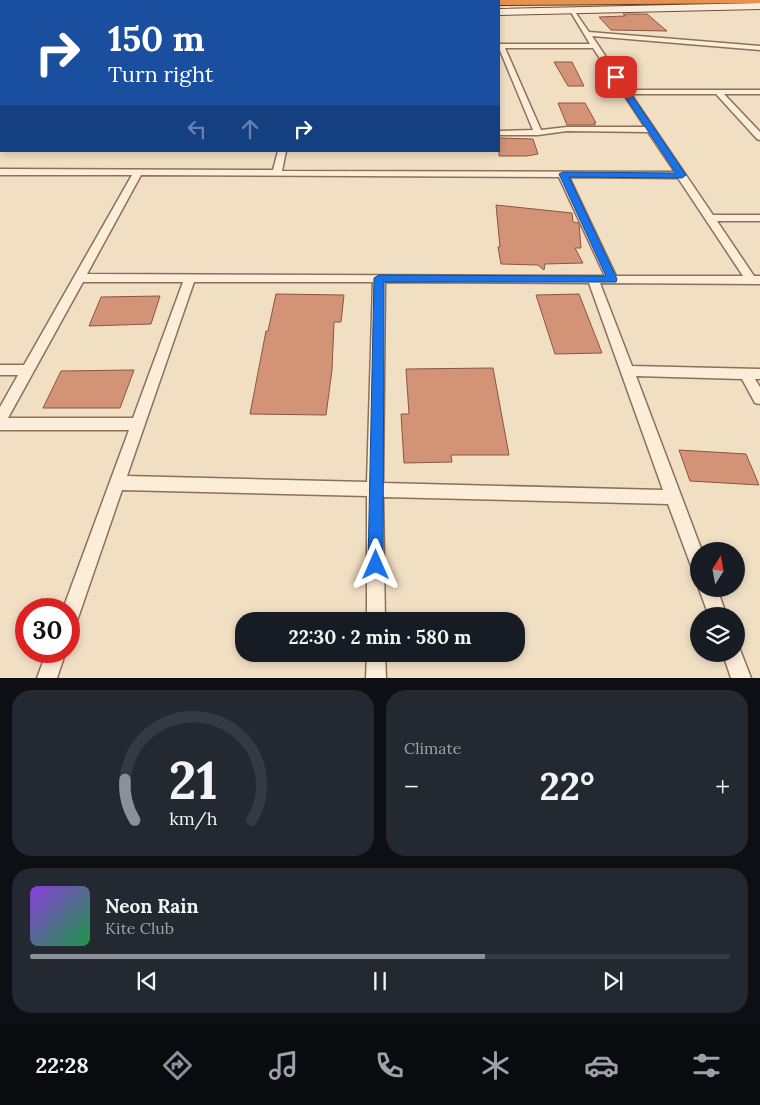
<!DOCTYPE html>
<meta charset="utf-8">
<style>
:root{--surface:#171b24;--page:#242831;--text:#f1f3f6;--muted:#9ea1a6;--line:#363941;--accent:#8c9099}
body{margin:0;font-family:Lora,serif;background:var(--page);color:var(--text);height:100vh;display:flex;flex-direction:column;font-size:19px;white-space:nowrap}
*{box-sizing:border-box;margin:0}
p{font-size:16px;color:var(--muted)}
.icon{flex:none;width:28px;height:28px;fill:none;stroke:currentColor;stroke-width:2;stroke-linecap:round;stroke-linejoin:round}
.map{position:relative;height:678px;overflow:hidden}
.details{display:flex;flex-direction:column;gap:12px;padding:12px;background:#0d0f14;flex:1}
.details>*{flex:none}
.guide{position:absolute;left:0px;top:0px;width:500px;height:152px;box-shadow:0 2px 8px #0003;background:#1a4fa0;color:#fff;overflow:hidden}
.needle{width:32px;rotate:11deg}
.buttons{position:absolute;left:690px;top:542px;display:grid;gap:10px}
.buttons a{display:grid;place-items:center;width:55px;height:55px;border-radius:50%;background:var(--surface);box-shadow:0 2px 8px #0003;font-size:25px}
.speed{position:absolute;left:15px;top:598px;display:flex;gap:10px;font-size:25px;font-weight:700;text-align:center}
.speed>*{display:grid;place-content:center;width:65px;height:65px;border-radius:50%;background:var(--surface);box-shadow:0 2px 8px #0003;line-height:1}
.speed .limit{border:8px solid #d22;background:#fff;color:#111}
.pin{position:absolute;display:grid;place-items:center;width:42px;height:42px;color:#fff;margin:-21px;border-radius:10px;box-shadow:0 2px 8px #0006}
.me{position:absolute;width:55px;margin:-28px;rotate:0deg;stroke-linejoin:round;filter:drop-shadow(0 0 4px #0008)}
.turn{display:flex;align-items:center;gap:18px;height:105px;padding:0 25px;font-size:22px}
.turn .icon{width:65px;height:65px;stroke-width:2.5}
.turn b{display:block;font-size:35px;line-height:42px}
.lanes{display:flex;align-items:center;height:48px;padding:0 25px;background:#0003;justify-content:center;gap:25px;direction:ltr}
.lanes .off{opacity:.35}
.big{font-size:38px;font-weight:700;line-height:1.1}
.details .card{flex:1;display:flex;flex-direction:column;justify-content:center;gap:8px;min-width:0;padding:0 18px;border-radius:20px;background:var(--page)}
.details .dial{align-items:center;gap:0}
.dial svg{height:130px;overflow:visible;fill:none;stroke:var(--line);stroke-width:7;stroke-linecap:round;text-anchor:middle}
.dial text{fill:var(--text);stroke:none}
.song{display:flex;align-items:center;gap:15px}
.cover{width:60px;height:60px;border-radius:8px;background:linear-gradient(135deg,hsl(270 70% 55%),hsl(140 70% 35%))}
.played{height:5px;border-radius:2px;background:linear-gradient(90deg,var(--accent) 65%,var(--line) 65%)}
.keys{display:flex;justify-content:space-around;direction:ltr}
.heat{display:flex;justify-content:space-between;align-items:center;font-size:28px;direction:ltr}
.details .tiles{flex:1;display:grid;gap:12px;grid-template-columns:1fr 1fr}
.card:last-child{grid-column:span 2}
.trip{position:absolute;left:235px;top:612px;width:290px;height:50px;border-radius:20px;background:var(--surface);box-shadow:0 2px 8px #0003;font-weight:700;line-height:50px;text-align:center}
.tab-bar{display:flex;height:80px;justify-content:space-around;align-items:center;background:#090b0e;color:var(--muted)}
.tab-bar .icon{width:35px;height:35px}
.tab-bar .selected{color:var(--accent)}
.tab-bar b{font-size:22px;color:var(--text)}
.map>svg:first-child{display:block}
.building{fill:#d29377;stroke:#8f543d}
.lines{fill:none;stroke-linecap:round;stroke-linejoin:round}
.street-casing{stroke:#8e6f59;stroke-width:3}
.secondary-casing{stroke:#70503c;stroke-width:2}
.highway-casing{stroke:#5b3d2d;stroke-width:2}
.street{fill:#fbedd8;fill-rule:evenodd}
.secondary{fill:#fbedd8;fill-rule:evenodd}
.highway{fill:#e69250;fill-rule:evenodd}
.route{fill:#1a73e8;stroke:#114b97}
</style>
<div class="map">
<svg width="760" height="678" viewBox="0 0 760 678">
<rect width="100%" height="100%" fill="#f1dfc4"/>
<!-- building -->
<path class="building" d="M623 14H647L667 31 611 30 599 17 625 16Z
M554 62H572L584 86H568Z
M558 103H585L596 123H594L595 125H567Z
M499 138 533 139 538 154 527 156H499Z
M496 205 572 213 573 222 579 223 581 248H575L583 263 545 264 544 270 538 265 501 264 498 247H500Z
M276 294 344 295 341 322H334L332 370 326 415 250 414 266 331H268Z
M579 294 602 353 555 354 536 295Z
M160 296 151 324 89 326 101 297Z
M493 368 509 455H451L452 462 404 463 401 414H409L406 369Z
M134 370 120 408H43L61 371Z
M679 450 746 454 759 485 690 481Z"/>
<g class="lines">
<defs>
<path id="street" d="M569 9H573L589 32 760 46V50L592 36 628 90H760V94H724L760 132V140L757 139 716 94H631L713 215H760V221H717L754 276H760V284L600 283 632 366 760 369V379H755L760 387V404L755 403 742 379 636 376 702 551H699V573L693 571 668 504 383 497 385 621H367V496L122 490 78 618 75 624 69 627V609H63L129 430H0V407L18 375H0V365H24L132 175H0V169L273 170 278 151H286L282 171 675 172 648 132 567 131 538 135H499V131L533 130 499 48V44H590ZM505 48H593L645 127H567L541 130ZM141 175 559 177 605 276 87 274ZM569 177 678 178 743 276H616ZM83 282H183L133 418H8ZM194 282H373L367 482 127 476ZM385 282 589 283 663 490 383 483Z
M0 43H1V47H0Z
M1 137V144L0 145V138Z
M699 589H717L727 616H709Z
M736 646 739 647 751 678H731L723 654H736Z
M47 651H66L57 678H37Z
M367 654H385L386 678H366Z"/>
<path id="secondary" d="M760 3V9L499 15V9Z
M1 18V24L0 25V19Z"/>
<path id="highway" d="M0 0H5L6 1H1L0 5Z
M495 0H760V3L499 5V1H494Z"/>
</defs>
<!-- street casing -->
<use href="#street" class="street-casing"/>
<!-- secondary casing -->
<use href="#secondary" class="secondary-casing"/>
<!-- highway casing -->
<use href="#highway" class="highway-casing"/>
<!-- street -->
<use href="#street" class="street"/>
<!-- secondary -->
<use href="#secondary" class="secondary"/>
<!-- highway -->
<use href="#highway" class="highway"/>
</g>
<!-- route -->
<path class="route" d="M616 75H618L686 175 682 178 569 177 617 279 616 282H384L383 565 381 570 376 572 370 570 368 565 374 278 379 275 606 276 559 174 563 172 676 173 612 77Z"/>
</svg>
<div class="buttons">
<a><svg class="needle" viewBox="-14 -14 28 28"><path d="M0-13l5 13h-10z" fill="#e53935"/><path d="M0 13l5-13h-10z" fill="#9ea1a6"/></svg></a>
<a><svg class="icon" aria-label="layers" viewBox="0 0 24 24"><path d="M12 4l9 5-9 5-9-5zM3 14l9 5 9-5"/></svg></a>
</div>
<div class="speed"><div class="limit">30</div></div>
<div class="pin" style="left:616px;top:77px;background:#d93025"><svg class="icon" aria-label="arrive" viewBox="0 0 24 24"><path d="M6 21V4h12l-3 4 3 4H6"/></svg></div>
<svg class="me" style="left:376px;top:565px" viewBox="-20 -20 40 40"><path d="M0-17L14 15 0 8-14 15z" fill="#1a73e8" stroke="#fff" stroke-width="4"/></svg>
<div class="trip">22:30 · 2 min · 580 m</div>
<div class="guide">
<div class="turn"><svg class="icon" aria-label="right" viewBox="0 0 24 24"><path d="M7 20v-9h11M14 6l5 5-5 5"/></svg><div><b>150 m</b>Turn right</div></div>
<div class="lanes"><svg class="icon off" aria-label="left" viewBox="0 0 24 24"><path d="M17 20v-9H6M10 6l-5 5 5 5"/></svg><svg class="icon off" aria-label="ahead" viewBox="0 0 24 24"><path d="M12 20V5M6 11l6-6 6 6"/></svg><svg class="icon" aria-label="right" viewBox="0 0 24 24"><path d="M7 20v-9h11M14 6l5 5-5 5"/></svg></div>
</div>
</div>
<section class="details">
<div class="tiles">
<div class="card dial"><svg viewBox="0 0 100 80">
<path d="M14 69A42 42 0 1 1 86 69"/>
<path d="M14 69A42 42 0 0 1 8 44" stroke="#8c9099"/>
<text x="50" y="56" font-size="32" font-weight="700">21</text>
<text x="50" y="72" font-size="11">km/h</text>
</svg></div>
<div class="card"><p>Climate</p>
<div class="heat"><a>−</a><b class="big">22°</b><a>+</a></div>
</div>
<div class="card">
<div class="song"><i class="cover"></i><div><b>Neon Rain</b><p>Kite Club</p></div></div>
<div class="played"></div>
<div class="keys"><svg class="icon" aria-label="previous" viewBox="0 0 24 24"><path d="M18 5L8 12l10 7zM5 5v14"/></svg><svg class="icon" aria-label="pause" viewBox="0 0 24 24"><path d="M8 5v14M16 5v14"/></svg><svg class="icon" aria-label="next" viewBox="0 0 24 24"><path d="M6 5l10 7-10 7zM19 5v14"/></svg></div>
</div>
</div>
</section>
<nav class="tab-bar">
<b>22:28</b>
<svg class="icon selected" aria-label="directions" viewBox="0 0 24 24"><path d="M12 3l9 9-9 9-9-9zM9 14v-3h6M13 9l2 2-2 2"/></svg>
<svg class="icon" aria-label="music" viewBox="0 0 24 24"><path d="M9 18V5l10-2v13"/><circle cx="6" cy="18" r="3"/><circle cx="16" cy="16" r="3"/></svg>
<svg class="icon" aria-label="phone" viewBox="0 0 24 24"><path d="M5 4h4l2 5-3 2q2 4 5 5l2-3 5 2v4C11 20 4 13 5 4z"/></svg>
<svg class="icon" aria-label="climate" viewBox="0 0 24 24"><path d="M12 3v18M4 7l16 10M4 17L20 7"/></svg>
<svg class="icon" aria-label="car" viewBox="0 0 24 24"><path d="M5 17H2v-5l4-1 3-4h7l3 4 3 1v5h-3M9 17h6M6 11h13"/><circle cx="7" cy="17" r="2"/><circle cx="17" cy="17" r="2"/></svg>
<svg class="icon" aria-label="filters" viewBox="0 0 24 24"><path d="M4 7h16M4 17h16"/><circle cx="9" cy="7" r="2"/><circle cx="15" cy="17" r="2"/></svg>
</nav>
